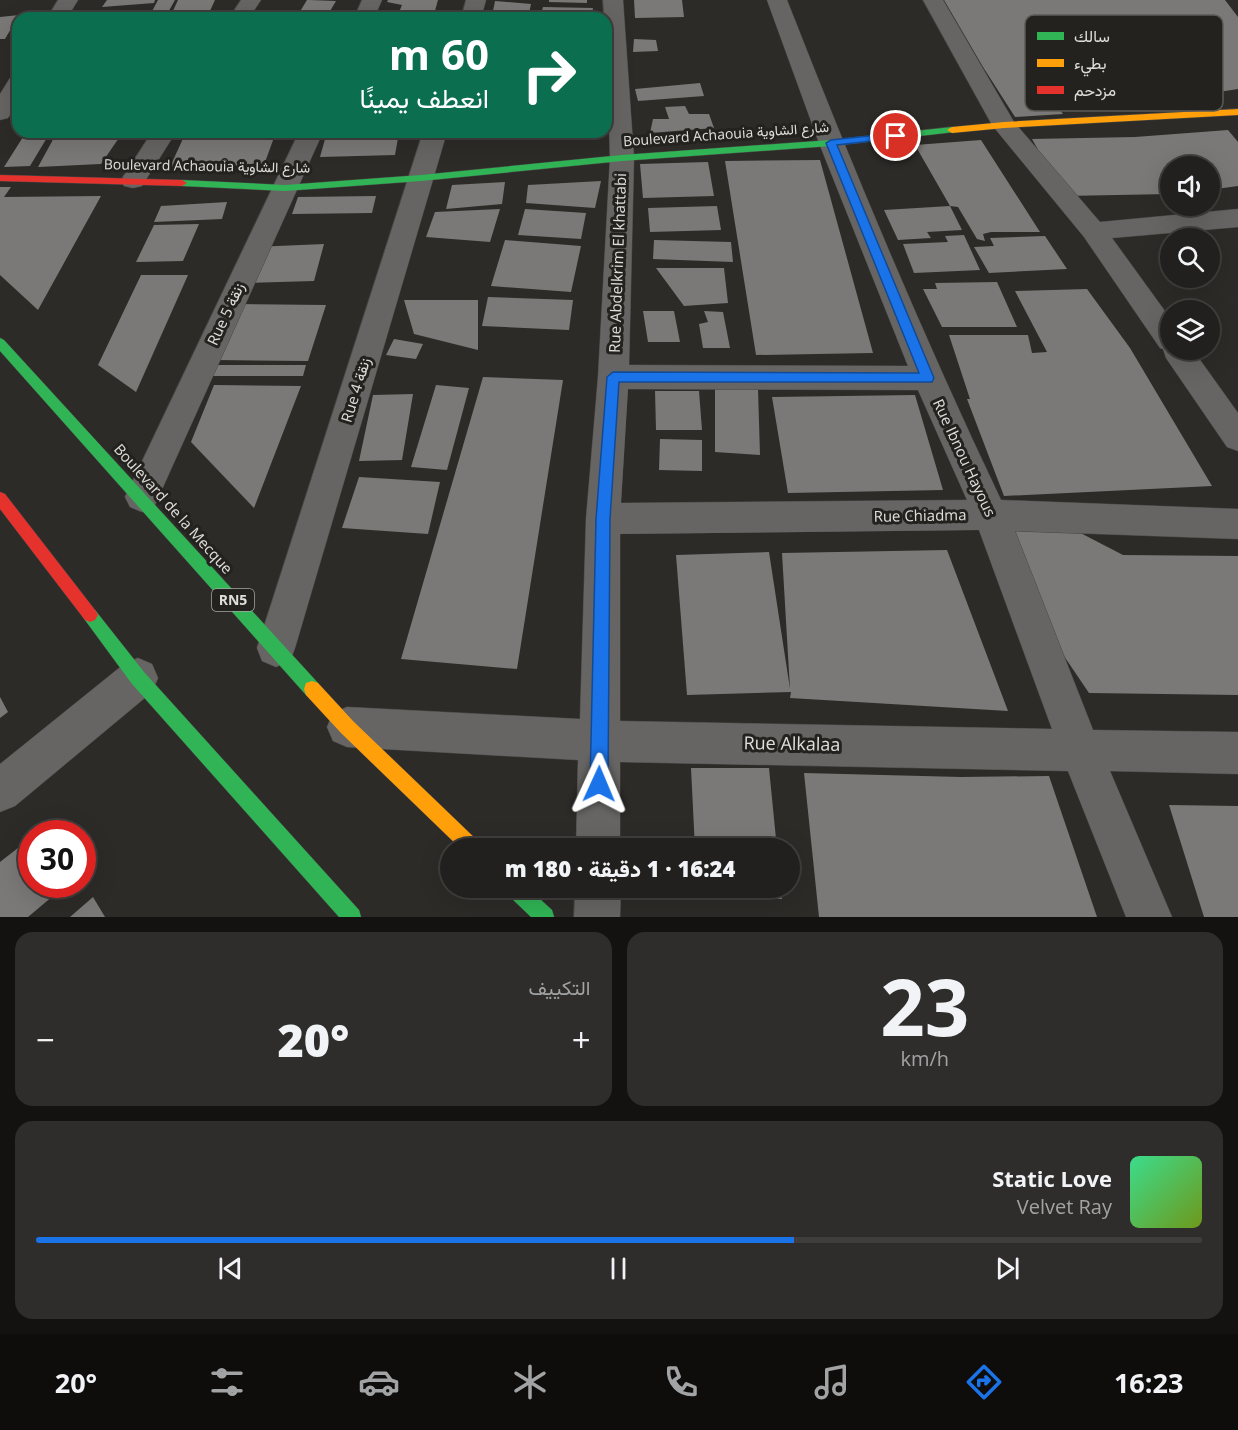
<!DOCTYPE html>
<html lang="ar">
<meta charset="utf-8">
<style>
:root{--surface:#22201e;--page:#2e2d2b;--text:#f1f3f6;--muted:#a2a3a4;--line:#3f3e3c;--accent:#1a73e8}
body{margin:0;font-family:"Open Sans",Vazirmatn,sans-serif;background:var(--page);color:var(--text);direction:rtl;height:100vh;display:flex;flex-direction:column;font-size:22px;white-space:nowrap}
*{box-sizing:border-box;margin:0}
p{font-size:20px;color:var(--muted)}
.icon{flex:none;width:33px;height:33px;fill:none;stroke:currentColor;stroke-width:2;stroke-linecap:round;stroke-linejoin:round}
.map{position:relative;height:917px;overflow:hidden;direction:ltr}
.details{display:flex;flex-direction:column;gap:15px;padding:15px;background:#131210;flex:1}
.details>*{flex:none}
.top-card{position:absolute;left:12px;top:12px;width:600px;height:126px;border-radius:18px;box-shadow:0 6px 24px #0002,0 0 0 2px var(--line);direction:rtl;background:#0b6e4f;color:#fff;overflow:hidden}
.tools{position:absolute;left:1160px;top:156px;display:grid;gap:12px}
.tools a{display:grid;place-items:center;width:60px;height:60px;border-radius:50%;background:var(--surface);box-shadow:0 6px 24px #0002,0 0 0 2px var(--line);font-size:30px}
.speed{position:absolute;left:18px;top:820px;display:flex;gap:12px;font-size:30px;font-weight:700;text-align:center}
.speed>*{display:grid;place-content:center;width:78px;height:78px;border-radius:50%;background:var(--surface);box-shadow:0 6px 24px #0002,0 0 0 2px var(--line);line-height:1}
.speed .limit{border:9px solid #d22;background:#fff;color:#111}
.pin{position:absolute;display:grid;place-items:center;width:51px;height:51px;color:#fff;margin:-26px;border:3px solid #fff;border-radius:50%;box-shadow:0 2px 6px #0007}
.me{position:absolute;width:66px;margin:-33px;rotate:1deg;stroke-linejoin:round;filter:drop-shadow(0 0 4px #0008)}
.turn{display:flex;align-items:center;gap:21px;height:126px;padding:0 24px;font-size:27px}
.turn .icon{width:78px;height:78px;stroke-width:2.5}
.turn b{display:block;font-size:42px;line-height:51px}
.big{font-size:45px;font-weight:800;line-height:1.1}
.details .card{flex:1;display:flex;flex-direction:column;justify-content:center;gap:9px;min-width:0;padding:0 21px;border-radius:18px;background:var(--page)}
.details .dial{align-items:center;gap:0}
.dial b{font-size:78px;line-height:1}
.song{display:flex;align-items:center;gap:18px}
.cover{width:72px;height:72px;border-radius:9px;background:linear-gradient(135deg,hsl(150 70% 55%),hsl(80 70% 35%))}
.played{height:6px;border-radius:3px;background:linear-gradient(90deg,var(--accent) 65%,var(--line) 65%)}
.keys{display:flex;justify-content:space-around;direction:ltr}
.heat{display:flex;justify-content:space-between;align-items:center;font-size:33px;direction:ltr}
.details .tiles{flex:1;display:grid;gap:15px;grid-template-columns:1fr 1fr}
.card:last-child{grid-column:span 2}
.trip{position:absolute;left:440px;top:838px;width:360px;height:60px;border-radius:30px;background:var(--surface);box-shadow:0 6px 24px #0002,0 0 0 2px var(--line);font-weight:800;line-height:60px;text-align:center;direction:rtl}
.dock{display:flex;height:96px;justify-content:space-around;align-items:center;background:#0e0d0c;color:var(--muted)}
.dock .icon{width:42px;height:42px}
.dock .on{color:var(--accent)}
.dock b{font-size:27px;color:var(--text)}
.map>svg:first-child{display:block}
.building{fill:#7b7977}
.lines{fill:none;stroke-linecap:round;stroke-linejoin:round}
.street-casing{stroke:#494846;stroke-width:1}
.fast-casing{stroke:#494846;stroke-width:1}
.slow-casing{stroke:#494846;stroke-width:1}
.jam-casing{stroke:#494846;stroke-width:1}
.street{fill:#666564;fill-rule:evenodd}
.fast{fill:#30b455;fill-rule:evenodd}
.slow{fill:#ff9f0a;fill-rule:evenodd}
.jam{fill:#e5322d;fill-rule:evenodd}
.route{fill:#1a73e8;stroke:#114b97;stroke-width:1.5}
.labels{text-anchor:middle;stroke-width:6;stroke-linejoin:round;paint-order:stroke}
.far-street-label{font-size:14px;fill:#e0dedc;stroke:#24221e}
.shield{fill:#24221e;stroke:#a8a6a3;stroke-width:1.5}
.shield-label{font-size:14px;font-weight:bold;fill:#e0dedc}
.street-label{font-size:15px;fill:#e0dedc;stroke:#24221e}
.near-street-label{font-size:18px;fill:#e0dedc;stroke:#24221e}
.key{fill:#24221e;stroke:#5c5a57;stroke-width:1.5}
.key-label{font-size:16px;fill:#e0dedc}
</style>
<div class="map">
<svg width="1238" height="917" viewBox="0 0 1238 917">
<rect width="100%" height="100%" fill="#2d2b28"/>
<!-- building -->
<path class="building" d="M107 0H155L154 3 102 7Z
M158 0H175L166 16 149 17Z
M178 0H215L209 13 171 15Z
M307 0H309L336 1 326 18H296Z
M388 0H438L433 18 397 17 402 5 387 2Z
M549 0H587V3L549 2Z
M634 0H682L684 17 635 18Z
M944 0H1225L1238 17V89L1180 98 1143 47 1134 29 1109 27 1140 71 1068 70 1055 45H1042L1053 65H1027L1063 114 1015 117 983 67Z
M495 1 531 4 528 18 492 16Z
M543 7 593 8 591 18H540Z
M19 15 5 39H0V17Z
M634 39 656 40 658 51 633 52Z
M700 83 704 96 638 101 635 89Z
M685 106 689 114H709L714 128 650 133 653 119H669L665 107Z
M1228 130 1238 142V186L1209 190V166H1170V194L1064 196 1032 139 1135 137Z
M87 132H123L101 164 38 167 56 134Z
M186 132H276L264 165 170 167Z
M327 132H399L395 155 320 157Z
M48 136 30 166 4 167 23 137Z
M981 140 1040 232H991L983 234 985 241 977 239 958 207 950 206 962 230 927 232 931 238 898 240 884 210 950 206 915 145Z
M820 160 873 353 756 355 725 161Z
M708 162 714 196 643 198 640 164Z
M601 181 595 208 526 203 528 185Z
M505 182 502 204 446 209 452 185Z
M0 187H11L4 197 101 196 38 310 0 275Z
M376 196 372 213 292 214 298 197Z
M227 202 222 219 154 222 161 206Z
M717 206 721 230 650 232 648 208Z
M500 209 490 242 426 237 435 212Z
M525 209 586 213 581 239 518 235Z
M199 224 183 261 136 262 154 225Z
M964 235 980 270 914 273 903 244 948 242 945 236Z
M1045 236 1067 269 989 273 974 247 994 246 990 238Z
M505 240 581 246 571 292 491 286Z
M654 240 731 242 733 262 653 259Z
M324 244 314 281 241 283 254 247Z
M656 268H724L728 303 684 306Z
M141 275H188L136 392 98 365Z
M997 282 1017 327H942L923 289H937L935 283Z
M1087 289 1130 348 1212 486 1004 496 967 399H970L949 335H1028L1032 353 1047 352 1015 291Z
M488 297 573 300 569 330 482 326Z
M404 300H478V350L414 334Z
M238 304 326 305 308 361 215 360Z
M643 311H674L680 342H648Z
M704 311 723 312 730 348H703L699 324 708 322Z
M394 339 423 344 416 359 386 355Z
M211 365H306L303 376H207Z
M483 377 563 380 517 669 401 659Z
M214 385 301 386 254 508 191 442Z
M436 385 469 388 447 470 411 467Z
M715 386 758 389 760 455 715 452Z
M655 391H699L702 430H656Z
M413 394 402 460 359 461 373 395Z
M915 395 943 490 788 493 772 397Z
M660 439 702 440V471L659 470Z
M359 477 440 482 428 534 342 528Z
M1003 525 1067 526 1123 555 1238 556V695L1089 693 1026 600Z
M947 550 1008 711 790 698 791 692 687 695 676 555 769 552 790 689 782 553Z
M0 697 8 712 0 718Z
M691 768H769L777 849H695Z
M804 773 961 777 1049 776 1097 917H819Z
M1169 805 1238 806V917H1204Z
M32 837V885H66L28 917H0V862Z
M697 888H781L782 899H697Z
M93 897 105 917H70Z"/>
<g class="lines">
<defs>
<path id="street" d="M58 0H78L67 18H47Z
M241 0H261L249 18H229Z
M362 0H382L374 18H354Z
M466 0H486L481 18H461Z
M603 0H623L634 158 629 365 908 366 819 143 767 0H787C853 169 923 336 1001 500L1238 509V539L1015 531 1093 730 1238 732V774L1110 771 1172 917H1126L1068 771 620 762V849H576L578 760 347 747 333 741 327 727 333 713 347 707 580 719 586 519 598 377 610 158 606 18H604ZM628 389 918 390 967 500 621 503ZM979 530 1052 729 620 721V534Z
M923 0H943L1014 122 1100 222 1238 209V227L1112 238 1170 318V350H1193L1238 413V451L1227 447 1166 358 1163 349 1160 348 1084 237 992 125Z
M18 76V102L8 118 0 120V94L10 78Z
M152 132H176L142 186 133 188 124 186 121 180Z
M299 132H323L154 507 142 512 130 507 125 497Z
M423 132H447L295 648 290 661 276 667 262 661 257 648Z
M138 658 152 664 158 678 152 692 15 806 0 812V764L124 664Z
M575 888H621L620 917H574Z"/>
<path id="fast" d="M952 127 957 130 955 132 831 146 622 161 421 181 285 191 182 186 177 183 182 180 285 185 421 175 622 155 831 140Z
M0 338 4 340 318 683 320 689 318 695 312 697 306 695 0 351Z
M90 608 95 610 144 672 359 910 361 917H339L132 684 85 620 82 615 85 610Z
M506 888H528L552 910 554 917H531L508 895Z"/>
<path id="slow" d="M1238 109V115L1004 128 952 133 947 130 952 127 1004 122Z
M312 681 318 683 353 721 480 843 483 849H461L341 733 306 695 304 689 306 683Z"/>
<path id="jam" d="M0 175 182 180 187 183 182 186 0 181Z
M0 492 5 494 95 610 98 615 95 620 90 622 85 620 0 509Z"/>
</defs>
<!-- street casing -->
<use href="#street" class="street-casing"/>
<!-- fast casing -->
<use href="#fast" class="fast-casing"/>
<!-- slow casing -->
<use href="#slow" class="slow-casing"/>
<!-- jam casing -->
<use href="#jam" class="jam-casing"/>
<!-- street -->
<use href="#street" class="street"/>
<!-- fast -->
<use href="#fast" class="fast"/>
<!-- slow -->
<use href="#slow" class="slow"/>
<!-- jam -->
<use href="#jam" class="jam"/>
</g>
<!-- route -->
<path class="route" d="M896 133 899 134V138L837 145 934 378 932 382H619L610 519 608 784 605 791 599 793 593 791 590 784 596 519 607 377 613 372 919 373 826 143 831 140Z"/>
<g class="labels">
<!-- far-street labels -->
<g class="far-street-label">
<text transform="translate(726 134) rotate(-4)" y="5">Boulevard Achaouia شارع الشاوية</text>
<text transform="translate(207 166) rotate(1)" y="5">Boulevard Achaouia شارع الشاوية</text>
</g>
<!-- shield labels -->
<rect class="shield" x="212" y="589" width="42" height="22" rx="4.5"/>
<g class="shield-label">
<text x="233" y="605">RN5</text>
</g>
<!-- street labels -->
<g class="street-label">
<text transform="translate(618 263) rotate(-88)" y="5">Rue Abdelkrim El khattabi</text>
<text transform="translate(226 314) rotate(-65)" y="5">Rue 5 زنقة</text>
<text transform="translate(356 390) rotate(-73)" y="5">Rue 4 زنقة</text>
<text transform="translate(964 458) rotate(65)" y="5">Rue Ibnou Hayous</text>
<text transform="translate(173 509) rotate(48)" y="5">Boulevard de la Mecque</text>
<text transform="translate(920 516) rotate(-1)" y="5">Rue Chiadma</text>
</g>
<!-- near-street labels -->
<g class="near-street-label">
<text transform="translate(792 744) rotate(1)" y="6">Rue Alkalaa</text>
</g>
</g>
<!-- legend -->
<rect x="1025" y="15" width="198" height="96" rx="9" class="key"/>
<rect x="1037" y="32" width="27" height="8" fill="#30b455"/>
<rect x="1037" y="59" width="27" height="8" fill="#ff9f0a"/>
<rect x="1037" y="86" width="27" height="8" fill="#e5322d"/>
<g class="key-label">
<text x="1074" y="42">سالك</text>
<text x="1074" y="69">بطيء</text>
<text x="1074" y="96">مزدحم</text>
</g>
</svg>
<div class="tools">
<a><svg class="icon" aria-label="sound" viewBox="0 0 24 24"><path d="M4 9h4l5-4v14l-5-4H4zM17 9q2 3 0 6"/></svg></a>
<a><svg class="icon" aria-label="search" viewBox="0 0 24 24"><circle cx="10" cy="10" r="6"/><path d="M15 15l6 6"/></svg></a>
<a><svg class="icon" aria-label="layers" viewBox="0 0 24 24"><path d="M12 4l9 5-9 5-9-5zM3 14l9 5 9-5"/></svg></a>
</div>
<div class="speed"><div class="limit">30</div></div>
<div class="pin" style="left:896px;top:136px;background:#d93025"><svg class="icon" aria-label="arrive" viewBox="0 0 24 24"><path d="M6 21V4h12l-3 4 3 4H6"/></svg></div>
<svg class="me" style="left:599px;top:784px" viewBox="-20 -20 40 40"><path d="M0-17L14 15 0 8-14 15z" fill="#1a73e8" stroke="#fff" stroke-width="4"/></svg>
<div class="trip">16:24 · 1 دقيقة · 180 m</div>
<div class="top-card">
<div class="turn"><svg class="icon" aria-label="right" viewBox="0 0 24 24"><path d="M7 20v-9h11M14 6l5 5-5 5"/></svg><div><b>60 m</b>انعطف يمينًا</div></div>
</div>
</div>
<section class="details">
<div class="tiles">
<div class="card dial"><b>23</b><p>km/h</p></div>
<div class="card"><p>التكييف</p>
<div class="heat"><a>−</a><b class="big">20°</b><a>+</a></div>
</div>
<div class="card">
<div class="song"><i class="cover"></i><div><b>Static Love</b><p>Velvet Ray</p></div></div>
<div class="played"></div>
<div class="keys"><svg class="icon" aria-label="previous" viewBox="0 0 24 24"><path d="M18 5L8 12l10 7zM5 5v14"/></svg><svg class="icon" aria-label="pause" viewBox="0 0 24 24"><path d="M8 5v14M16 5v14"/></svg><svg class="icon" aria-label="next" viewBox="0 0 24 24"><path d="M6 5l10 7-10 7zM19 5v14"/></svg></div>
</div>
</div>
</section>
<nav class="dock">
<b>16:23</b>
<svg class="icon on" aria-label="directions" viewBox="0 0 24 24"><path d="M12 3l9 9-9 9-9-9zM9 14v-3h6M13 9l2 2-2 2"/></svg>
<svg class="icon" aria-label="music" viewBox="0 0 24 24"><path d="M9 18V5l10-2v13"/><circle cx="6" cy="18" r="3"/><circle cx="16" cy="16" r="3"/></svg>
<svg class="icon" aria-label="phone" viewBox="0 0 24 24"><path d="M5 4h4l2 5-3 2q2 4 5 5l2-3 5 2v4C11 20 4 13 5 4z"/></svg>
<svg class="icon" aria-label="climate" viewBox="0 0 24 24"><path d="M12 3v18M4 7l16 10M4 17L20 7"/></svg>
<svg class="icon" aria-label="car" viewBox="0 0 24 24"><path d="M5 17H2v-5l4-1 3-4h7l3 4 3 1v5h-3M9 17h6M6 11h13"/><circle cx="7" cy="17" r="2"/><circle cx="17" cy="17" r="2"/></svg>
<svg class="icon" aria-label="filters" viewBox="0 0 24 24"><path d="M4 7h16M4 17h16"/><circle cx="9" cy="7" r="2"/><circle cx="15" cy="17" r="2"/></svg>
<b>20°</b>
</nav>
